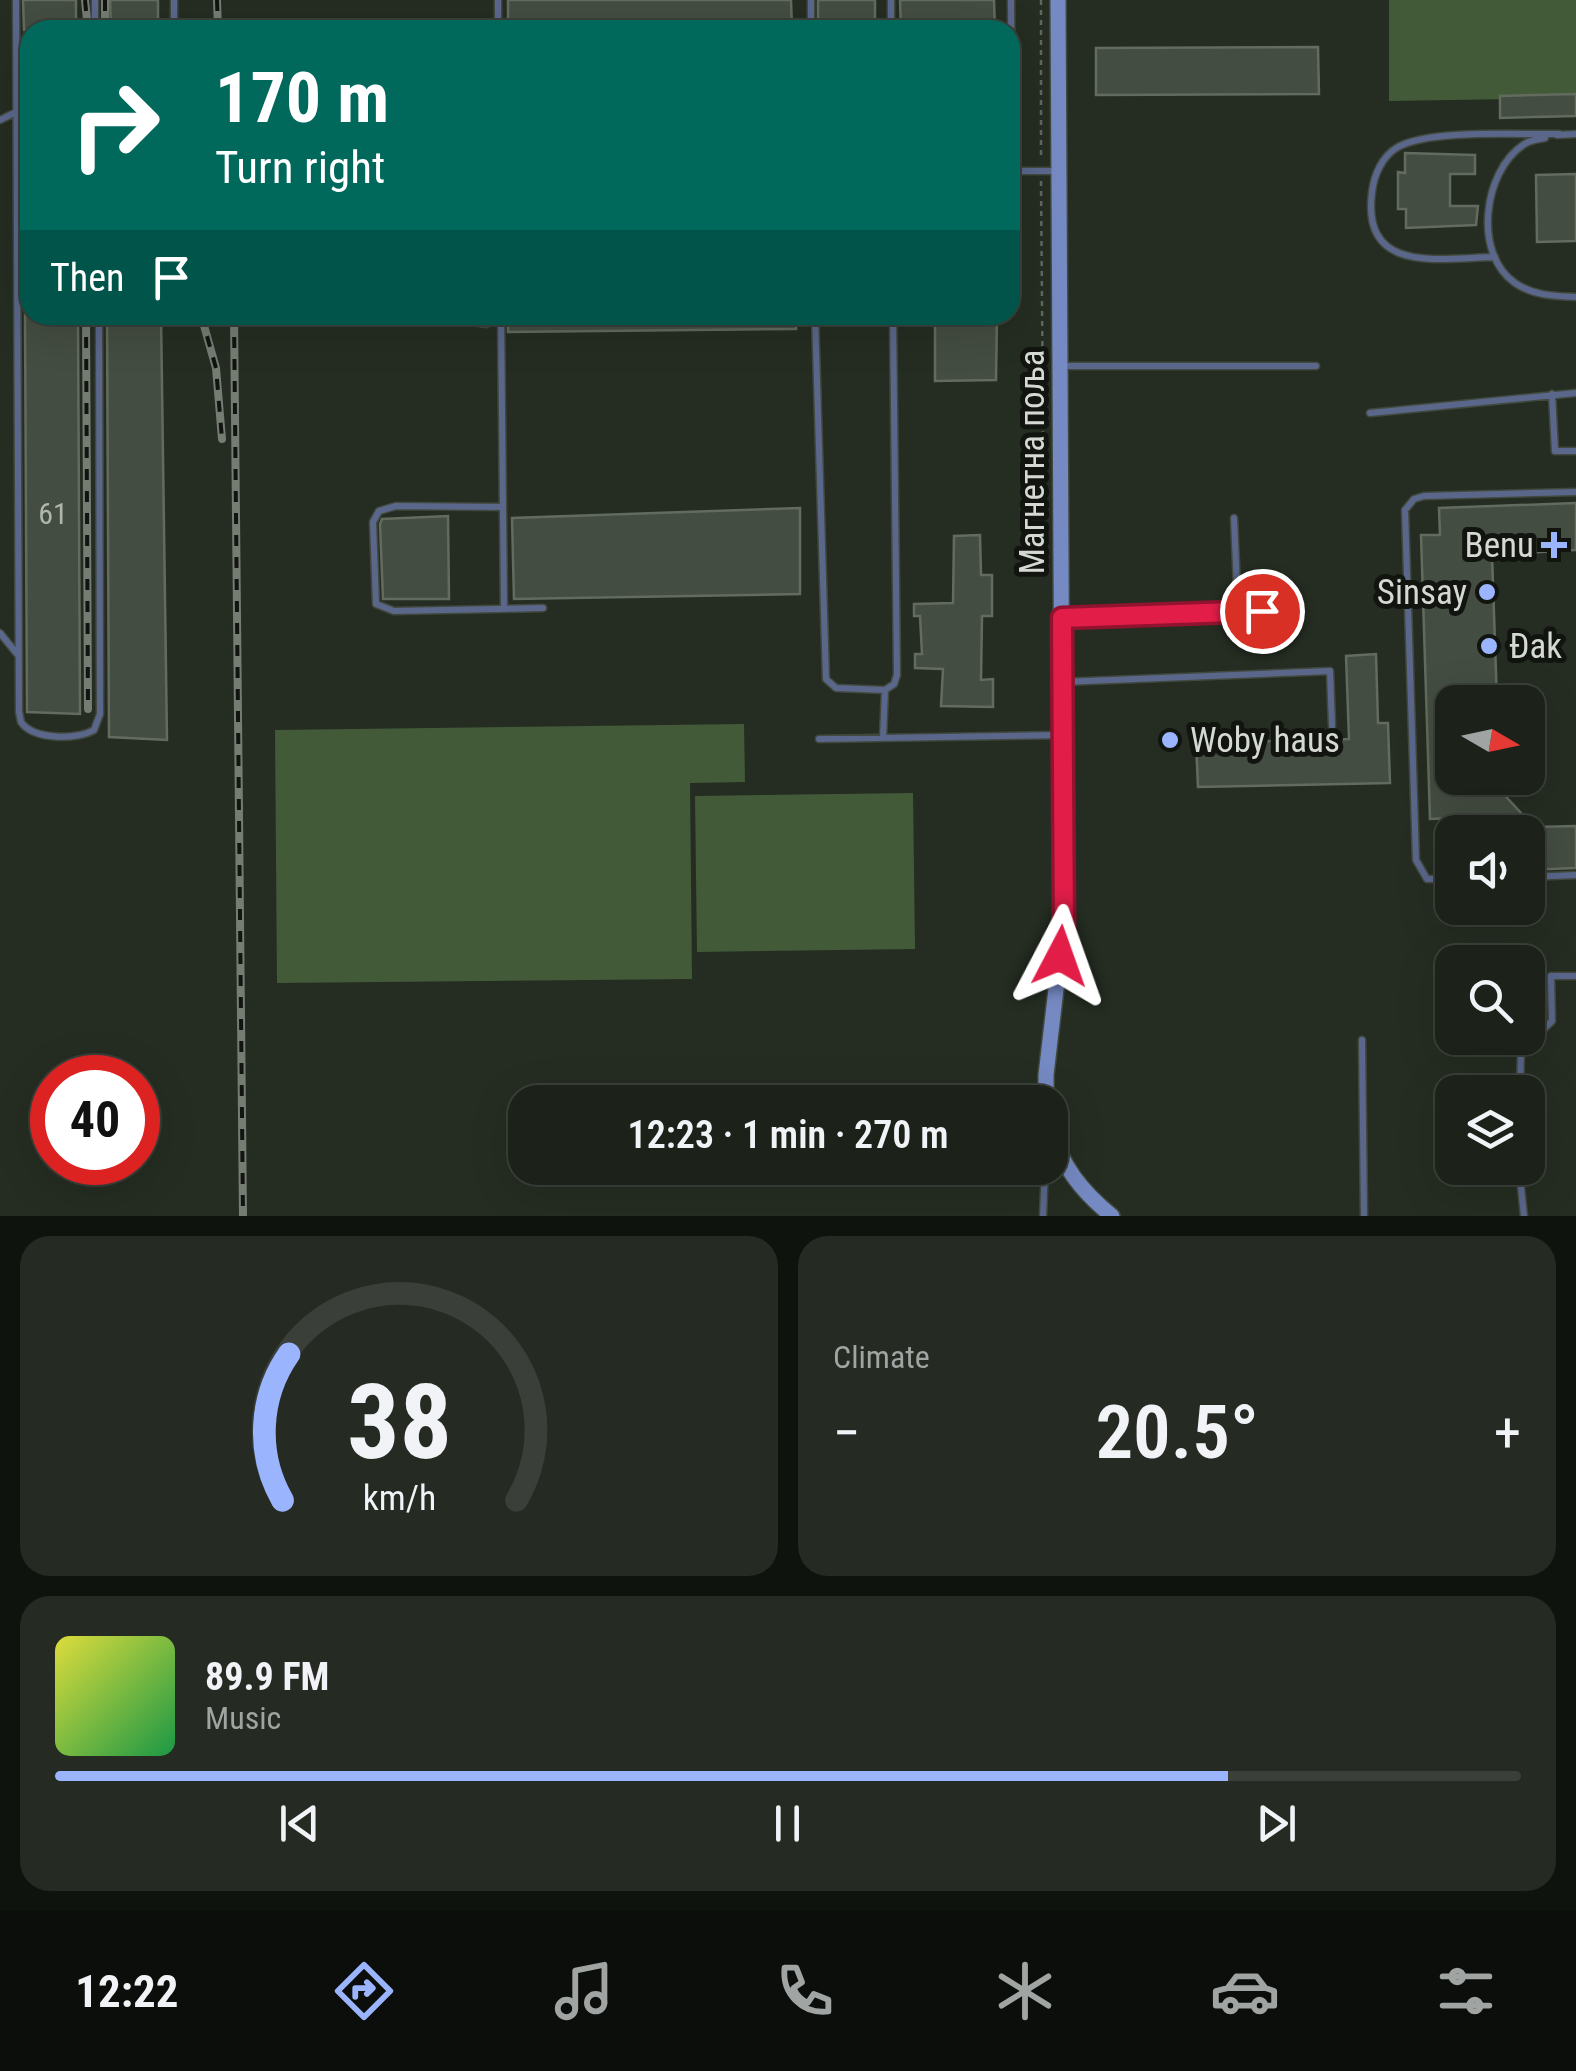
<!DOCTYPE html>
<meta charset="utf-8">
<style>
:root{--surface:#1c221a;--page:#252a23;--text:#f1f3f6;--muted:#a0a4a2;--line:#3a3f39;--accent:#9ab5fd}
body{margin:0;font-family:"Roboto Condensed",sans-serif;background:var(--page);color:var(--text);height:100vh;display:flex;flex-direction:column;font-size:38px;white-space:nowrap}
*{box-sizing:border-box;margin:0}
p{font-size:32px;color:var(--muted)}
.icon{flex:none;width:55px;height:55px;fill:none;stroke:currentColor;stroke-width:2;stroke-linecap:round;stroke-linejoin:round}
.map{position:relative;height:1216px;overflow:hidden}
.sheet{display:flex;flex-direction:column;gap:20px;padding:20px;background:#0f130e;flex:1}
.sheet>*{flex:none}
.top-card{position:absolute;left:20px;top:20px;width:1000px;height:305px;border-radius:30px;box-shadow:0 10px 40px #0002,0 0 0 2px var(--line);background:#00695c;color:#fff;overflow:hidden}
.needle{width:65px;rotate:99deg}
.buttons{position:absolute;left:1435px;top:685px;display:grid;gap:20px}
.buttons a{display:grid;place-items:center;width:110px;height:110px;border-radius:20px;background:var(--surface);box-shadow:0 10px 40px #0002,0 0 0 2px var(--line);font-size:50px}
.speed{position:absolute;left:30px;top:1055px;display:flex;gap:20px;font-size:50px;font-weight:700;text-align:center}
.speed>*{display:grid;place-content:center;width:130px;height:130px;border-radius:50%;background:var(--surface);box-shadow:0 10px 40px #0002,0 0 0 2px var(--line);line-height:1}
.speed .limit{border:15px solid #d22;background:#fff;color:#111}
.pin{position:absolute;display:grid;place-items:center;width:85px;height:85px;color:#fff;margin:-42px;border:5px solid #fff;border-radius:50%;box-shadow:0 2px 10px #0007}
.me{position:absolute;width:110px;margin:-55px;rotate:4deg;stroke-linejoin:round;filter:drop-shadow(0 0 8px #0008)}
.turn{display:flex;align-items:center;gap:35px;height:210px;padding:0 30px;font-size:45px}
.turn .icon{width:130px;height:130px;stroke-width:2.5}
.turn b{display:block;font-size:70px;line-height:85px}
.then{display:flex;align-items:center;height:95px;padding:0 30px;background:#0003;gap:20px;font-size:38px}
.big{font-size:75px;font-weight:600;line-height:1.1}
.sheet .tile{flex:1;display:flex;flex-direction:column;justify-content:center;gap:15px;min-width:0;padding:0 35px;border-radius:30px;background:var(--page)}
.sheet .dial{align-items:center;gap:0}
.dial svg{height:260px;overflow:visible;fill:none;stroke:var(--line);stroke-width:7;stroke-linecap:round;text-anchor:middle}
.dial text{fill:var(--text);stroke:none}
.song{display:flex;align-items:center;gap:30px}
.cover{width:120px;height:120px;border-radius:15px;background:linear-gradient(135deg,hsl(60 70% 55%),hsl(140 70% 35%))}
.played{height:10px;border-radius:5px;background:linear-gradient(90deg,var(--accent) 80%,var(--line) 80%)}
.keys{display:flex;justify-content:space-around;direction:ltr}
.heat{display:flex;justify-content:space-between;align-items:center;font-size:55px;direction:ltr}
.sheet .tiles{flex:1;display:grid;gap:20px;grid-template-columns:1fr 1fr}
.tile:last-child{grid-column:span 2}
.trip{position:absolute;left:508px;top:1085px;width:560px;height:100px;border-radius:30px;background:var(--surface);box-shadow:0 10px 40px #0002,0 0 0 2px var(--line);font-weight:600;line-height:100px;text-align:center}
.tabs{display:flex;height:160px;justify-content:space-around;align-items:center;background:#0b0e0a;color:var(--muted)}
.tabs .icon{width:70px;height:70px}
.tabs .active{color:var(--accent)}
.tabs b{font-size:45px;color:var(--text)}
.map>svg:first-child{display:block}
.green{fill:#435a39}
.building{fill:#444d41;stroke:#626b5e;stroke-width:2.5}
.lines{fill:none;stroke-linecap:round;stroke-linejoin:round}
.lane-casing{stroke:#41493e;stroke-width:9}
.secondary-casing{stroke:#41493e;stroke-width:18}
.path{stroke:#60675e;stroke-width:2.5;stroke-dasharray:5 5;stroke-linecap:butt}
.lane{stroke:#5a678b;stroke-width:6}
.secondary{stroke:#7589c2;stroke-width:15}
.rail-casing{stroke:#757c73;stroke-width:8}
.rail{stroke:#11140f;stroke-width:4;stroke-dasharray:11;stroke-linecap:butt}
.route-casing{stroke:#92132f;stroke-width:25}
.route{stroke:#e11d48;stroke-width:18}
.poi-dot{fill:#9ab5fd;stroke:#11140f;stroke-width:4}
.labels{text-anchor:middle;stroke-width:10;stroke-linejoin:round;paint-order:stroke}
.number-label{font-size:30px;fill:#b0b6ae}
.street-label{font-size:35px;fill:#d4d9d2;stroke:#11140f}
.poi-label{font-size:35px;fill:#d4d9d2;stroke:#11140f;text-anchor:end}
</style>
<div class="map">
<svg width="1576" height="1216" viewBox="0 0 1576 1216">
<rect width="100%" height="100%" fill="#252d22"/>
<!-- green -->
<path class="green" d="M1389 0H1576V98L1389 101Z
M744 724 745 782 690 783 692 979 277 983 275 730Z
M913 793 915 949 697 952 695 796Z"/>
<!-- building -->
<path class="building" d="M23 0H76V30H24Z
M110 0H158V30H111Z
M508 0H791L792 30H508Z
M818 0H875V30H818Z
M900 0H994L995 30H901Z
M1318 47 1319 94 1096 95V48Z
M1576 94V116L1500 118V96Z
M1405 153 1475 155V174H1450V206H1478L1476 225 1406 228V209H1398V172L1405 173Z
M1576 174V241L1537 242 1536 175Z
M25 315H78L80 714 27 712Z
M107 315H161L167 740 109 737Z
M508 315H796V329L508 332Z
M997 315 996 380 935 381V317Z
M1576 503V550L1492 555 1497 702H1452V778H1499V789L1534 827 1576 826V868L1528 870V832H1457V818L1430 819 1421 535H1440L1439 508Z
M800 508V594L514 599 512 518Z
M448 516 449 599H383L380 524 382 519Z
M980 535 981 575H992V616H982L981 680 993 679V707L941 706 943 669 915 668V654H922L920 616H914V604L953 603 954 536Z
M1376 654 1378 723H1388L1390 783 1198 787 1196 743 1349 739 1346 656Z"/>
<g class="lines">
<defs>
<path id="lane" d="M16 0 19 712 21 722C33 740 77 740 94 730L100 714 99 315
M95 0V30
M174 0V30
M498 0V30
M811 0V30
M891 0V30
M1011 0 1012 171
M0 120 16 112
M1557 135 1576 134
M1545 138C1538 139 1529 140 1523 145 1483 172 1473 254 1515 283 1534 296 1555 296 1576 297
M1011 171H1059
M1495 257C1440 258 1361 275 1372 192 1374 175 1382 156 1398 147 1431 129 1519 135 1559 134
M464 315 473 322 486 324 499 315
M501 315 504 609
M815 315 826 679 836 688 885 690 894 684 897 675 893 315
M1062 366H1316
M1552 394 1555 451H1576
M1370 413 1576 393
M503 507 396 506 379 511 373 522 376 604 394 611 543 608
M1234 518 1238 612
M1063 619 1262 611
M0 633 18 655
M1062 682 1330 671 1332 726
M883 738 885 690
M819 739 1063 735
M1528 877 1576 875
M1452 879H1427L1416 860 1405 510 1414 499 1424 496 1576 492
M1362 1040 1364 1216
M1520 1092 1521 1051 1552 1021 1551 976H1576
M1519 1168 1524 1216
M1043 1216 1045 1168"/>
<path id="secondary" d="M1046 1102V1075L1063 929 1058 0
M1050 1128C1062 1166 1081 1191 1112 1216"/>
</defs>
<!-- lane casing -->
<use href="#lane" class="lane-casing"/>
<!-- secondary casing -->
<use href="#secondary" class="secondary-casing"/>
<!-- path -->
<path class="path" d="M1041 0V158
M1041 181 1044 542"/>
<!-- lane -->
<use href="#lane" class="lane"/>
<!-- secondary -->
<use href="#secondary" class="secondary"/>
<defs>
<path id="rail" d="M85 0 88 30
M105 0V30
M217 0 218 30
M86 315 88 709
M201 315 216 368 222 439
M234 315 243 1216"/>
</defs>
<!-- rail casing -->
<use href="#rail" class="rail-casing"/>
<!-- rail -->
<use href="#rail" class="rail"/>
</g>
<g class="lines">
<defs>
<path id="route" d="M1060 956 1064 929 1062 618 1262 611"/>
</defs>
<!-- route casing -->
<use href="#route" class="route-casing"/>
<!-- route -->
<use href="#route" class="route"/>
</g>
<!-- markers -->
<g class="poi-dot">
<path d="M1549 530h10v10h10v10h-10v10h-10v-10h-10v-10h10z"/>
<circle cx="1487" cy="592" r="10"/>
<circle cx="1489" cy="646" r="10"/>
<circle cx="1170" cy="740" r="10"/>
</g>
<g class="labels">
<!-- number labels -->
<g class="number-label">
<text x="53" y="524">61</text>
</g>
<!-- street labels -->
<g class="street-label">
<text transform="translate(1032 462) rotate(-90)" y="12">Магнетна поља</text>
</g>
<!-- poi labels -->
<g class="poi-label">
<text x="1534" y="557">Benu</text>
<text x="1467" y="604">Sinsay</text>
<text x="1509" y="658" text-anchor="start">Đak</text>
<text x="1190" y="752" text-anchor="start">Woby haus</text>
</g>
</g>
</svg>
<div class="buttons">
<a><svg class="needle" viewBox="-14 -14 28 28"><path d="M0-13l5 13h-10z" fill="#e53935"/><path d="M0 13l5-13h-10z" fill="#a0a4a2"/></svg></a>
<a><svg class="icon" aria-label="sound" viewBox="0 0 24 24"><path d="M4 9h4l5-4v14l-5-4H4zM17 9q2 3 0 6"/></svg></a>
<a><svg class="icon" aria-label="search" viewBox="0 0 24 24"><circle cx="10" cy="10" r="6"/><path d="M15 15l6 6"/></svg></a>
<a><svg class="icon" aria-label="layers" viewBox="0 0 24 24"><path d="M12 4l9 5-9 5-9-5zM3 14l9 5 9-5"/></svg></a>
</div>
<div class="speed"><div class="limit">40</div></div>
<div class="pin" style="left:1262px;top:611px;background:#d93025"><svg class="icon" aria-label="arrive" viewBox="0 0 24 24"><path d="M6 21V4h12l-3 4 3 4H6"/></svg></div>
<svg class="me" style="left:1060px;top:956px" viewBox="-20 -20 40 40"><path d="M0-17L14 15 0 8-14 15z" fill="#e11d48" stroke="#fff" stroke-width="4"/></svg>
<div class="trip">12:23 · 1 min · 270 m</div>
<div class="top-card">
<div class="turn"><svg class="icon" aria-label="right" viewBox="0 0 24 24"><path d="M7 20v-9h11M14 6l5 5-5 5"/></svg><div><b>170 m</b>Turn right</div></div>
<div class="then">Then<svg class="icon" aria-label="arrive" viewBox="0 0 24 24"><path d="M6 21V4h12l-3 4 3 4H6"/></svg></div>
</div>
</div>
<section class="sheet">
<div class="tiles">
<div class="tile dial"><svg viewBox="0 0 100 80">
<path d="M14 69A42 42 0 1 1 86 69"/>
<path d="M14 69A42 42 0 0 1 16 24" stroke="#9ab5fd"/>
<text x="50" y="56" font-size="32" font-weight="700">38</text>
<text x="50" y="72" font-size="11">km/h</text>
</svg></div>
<div class="tile"><p>Climate</p>
<div class="heat"><a>−</a><b class="big">20.5°</b><a>+</a></div>
</div>
<div class="tile">
<div class="song"><i class="cover"></i><div><b>89.9 FM</b><p>Music</p></div></div>
<div class="played"></div>
<div class="keys"><svg class="icon" aria-label="previous" viewBox="0 0 24 24"><path d="M18 5L8 12l10 7zM5 5v14"/></svg><svg class="icon" aria-label="pause" viewBox="0 0 24 24"><path d="M8 5v14M16 5v14"/></svg><svg class="icon" aria-label="next" viewBox="0 0 24 24"><path d="M6 5l10 7-10 7zM19 5v14"/></svg></div>
</div>
</div>
</section>
<nav class="tabs">
<b>12:22</b>
<svg class="icon active" aria-label="directions" viewBox="0 0 24 24"><path d="M12 3l9 9-9 9-9-9zM9 14v-3h6M13 9l2 2-2 2"/></svg>
<svg class="icon" aria-label="music" viewBox="0 0 24 24"><path d="M9 18V5l10-2v13"/><circle cx="6" cy="18" r="3"/><circle cx="16" cy="16" r="3"/></svg>
<svg class="icon" aria-label="phone" viewBox="0 0 24 24"><path d="M5 4h4l2 5-3 2q2 4 5 5l2-3 5 2v4C11 20 4 13 5 4z"/></svg>
<svg class="icon" aria-label="climate" viewBox="0 0 24 24"><path d="M12 3v18M4 7l16 10M4 17L20 7"/></svg>
<svg class="icon" aria-label="car" viewBox="0 0 24 24"><path d="M5 17H2v-5l4-1 3-4h7l3 4 3 1v5h-3M9 17h6M6 11h13"/><circle cx="7" cy="17" r="2"/><circle cx="17" cy="17" r="2"/></svg>
<svg class="icon" aria-label="filters" viewBox="0 0 24 24"><path d="M4 7h16M4 17h16"/><circle cx="9" cy="7" r="2"/><circle cx="15" cy="17" r="2"/></svg>
</nav>
